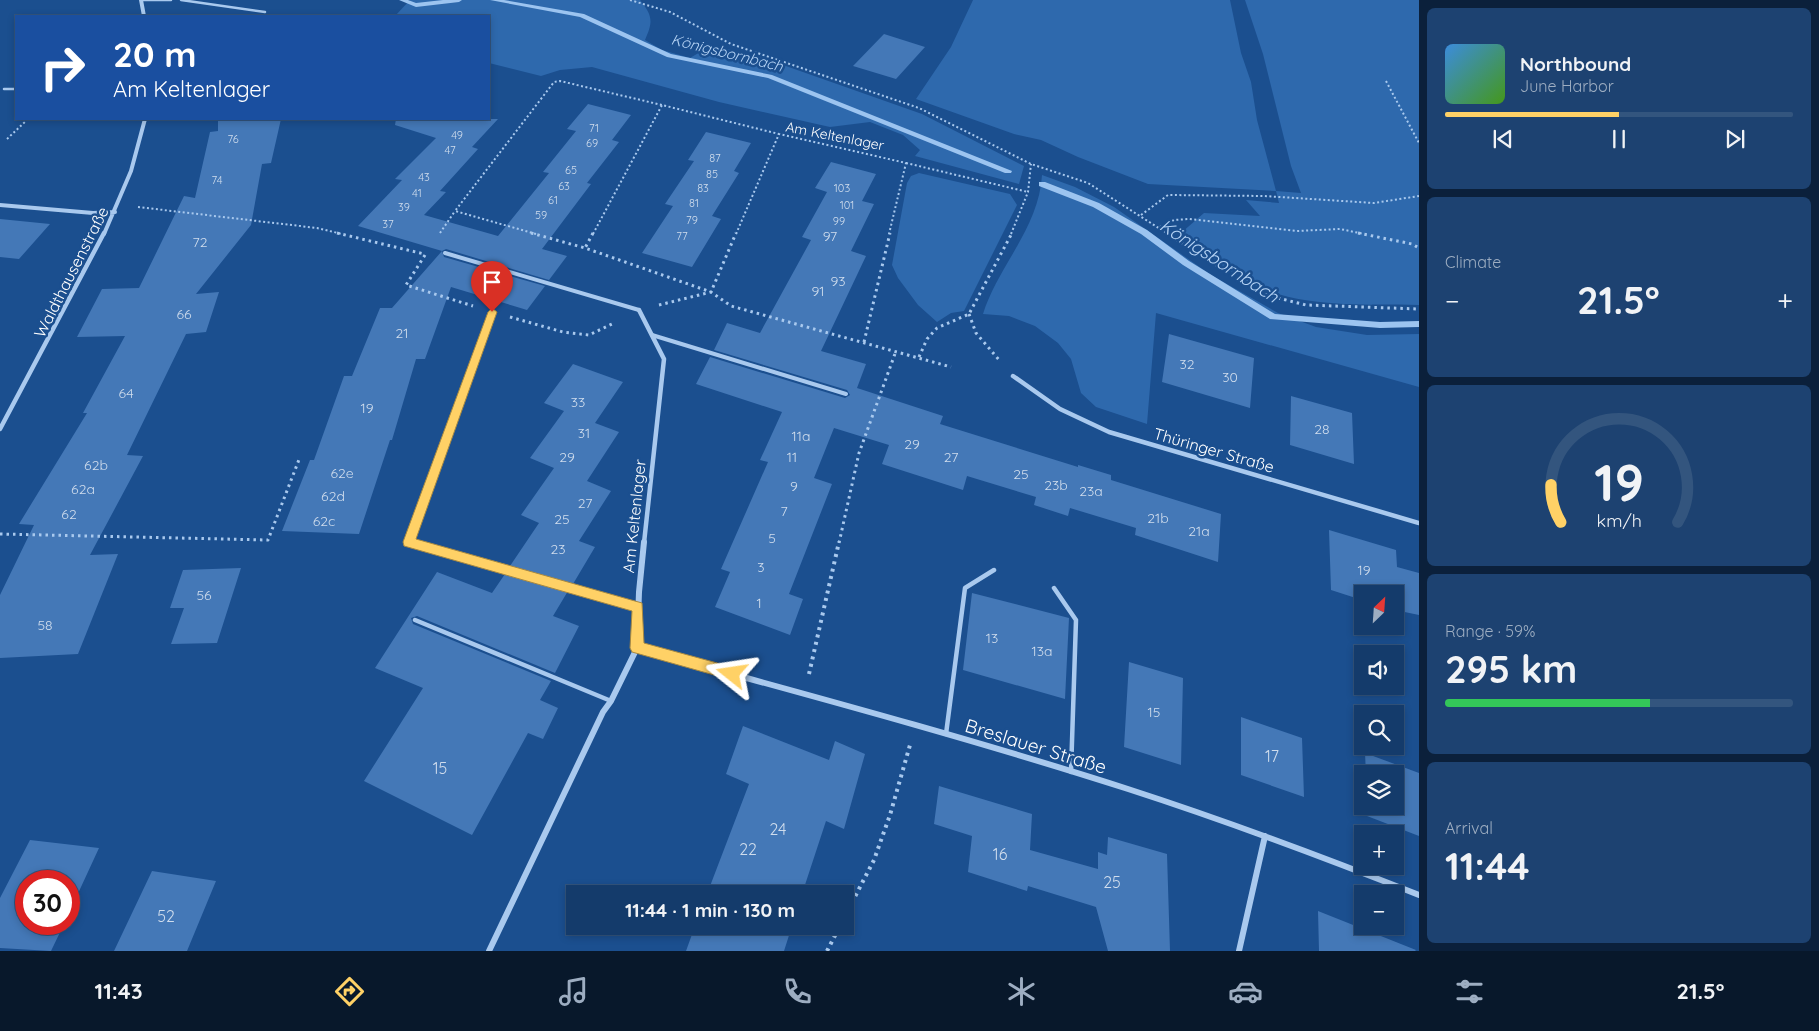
<!DOCTYPE html>
<meta charset="utf-8">
<style>
:root{--surface:#143b6b;--page:#1d4271;--text:#f1f3f6;--muted:#9dadc1;--line:#33557e;--accent:#ffd166}
body{margin:0;font-family:Quicksand,sans-serif;background:var(--page);color:var(--text);height:100vh;display:flex;flex-direction:column;font-size:19px;white-space:nowrap}
*{box-sizing:border-box;margin:0}
p{font-size:16px;color:var(--muted)}
.icon{flex:none;width:28px;height:28px;fill:none;stroke:currentColor;stroke-width:2;stroke-linecap:round;stroke-linejoin:round}
.map{position:relative;flex:1;overflow:hidden}
.panel{display:flex;flex-direction:column;gap:8px;padding:8px;background:#0b203b;width:400px}
.panel>*{flex:none}
.banner{position:absolute;left:15px;top:15px;width:475px;height:105px;border-radius:0px;box-shadow:0 2px 8px #0003,0 0 0 1px var(--line);background:#1a4fa0;color:#fff;overflow:hidden}
.needle{width:32px;rotate:25deg}
.buttons{position:absolute;left:1354px;top:585px;display:grid;gap:10px}
.buttons a{display:grid;place-items:center;width:50px;height:50px;border-radius:0px;background:var(--surface);box-shadow:0 2px 8px #0003,0 0 0 1px var(--line);font-size:25px}
.speed{position:absolute;left:15px;top:870px;display:flex;gap:10px;font-size:25px;font-weight:700;text-align:center}
.speed>*{display:grid;place-content:center;width:65px;height:65px;border-radius:50%;background:var(--surface);box-shadow:0 2px 8px #0003,0 0 0 1px var(--line);line-height:1}
.speed .limit{border:8px solid #d22;background:#fff;color:#111}
.pin{position:absolute;display:grid;place-items:center;width:42px;height:42px;color:#fff;margin:-51px -21px;border-radius:50% 50% 50% 0;rotate:-45deg;box-shadow:0 0 5px #0007}
.pin .icon{rotate:45deg}
.me{position:absolute;width:55px;margin:-28px;rotate:285deg;stroke-linejoin:round;filter:drop-shadow(0 0 4px #0008)}
.turn{display:flex;align-items:center;gap:18px;height:105px;padding:0 15px;font-size:22px}
.turn .icon{width:65px;height:65px;stroke-width:2.5}
.turn b{display:block;font-size:35px;line-height:42px}
.big{font-size:38px;font-weight:800;line-height:1.1}
.panel .widget{flex:1;display:flex;flex-direction:column;justify-content:center;gap:8px;min-width:0;padding:0 18px;border-radius:8px;background:var(--page)}
.panel .dial{align-items:center;gap:0}
.dial svg{height:130px;overflow:visible;fill:none;stroke:var(--line);stroke-width:7;stroke-linecap:round;text-anchor:middle}
.dial text{fill:var(--text);stroke:none}
.song{display:flex;align-items:center;gap:15px}
.cover{width:60px;height:60px;border-radius:8px;background:linear-gradient(135deg,hsl(210 70% 55%),hsl(100 70% 35%))}
.played{height:5px;border-radius:2px;background:linear-gradient(90deg,var(--accent) 50%,var(--line) 50%)}
.keys{display:flex;justify-content:space-around;direction:ltr}
.heat{display:flex;justify-content:space-between;align-items:center;font-size:28px;direction:ltr}
.charge{height:8px;border-radius:4px;background:linear-gradient(90deg,#34c759 59%,var(--line) 0)}
.trip{position:absolute;left:566px;top:885px;width:288px;height:50px;border-radius:0px;background:var(--surface);box-shadow:0 2px 8px #0003,0 0 0 1px var(--line);font-weight:800;line-height:50px;text-align:center}
.tabs{display:flex;height:80px;justify-content:space-around;align-items:center;background:#08182b;color:var(--muted)}
.tabs .icon{width:35px;height:35px}
.tabs .current{color:var(--accent)}
.tabs b{font-size:22px;color:var(--text)}
main{display:flex;flex:1;min-height:0}
.map>svg:first-child{display:block}
.green{fill:#2e69ad}
.lines{fill:none;stroke-linecap:round;stroke-linejoin:round}
.stream{fill:#9cc4f0;fill-rule:evenodd}
.building{fill:#4478b7}
.path-far2{stroke:#a9c9ee;stroke-width:2;stroke-dasharray:2 2.5;stroke-linecap:butt}
.path-far1{stroke:#a9c9ee;stroke-width:3;stroke-dasharray:2.5 4;stroke-linecap:butt}
.path{stroke:#a9c9ee;stroke-width:4;stroke-dasharray:3 4.5;stroke-linecap:butt}
.service-far2{stroke:#a9c9ee;stroke-width:2.5}
.service-far1{stroke:#a9c9ee;stroke-width:4}
.service{stroke:#a9c9ee;stroke-width:4.5}
.minor-far2{stroke:#a9c9ee;stroke-width:4}
.minor-far1{stroke:#a9c9ee;stroke-width:4.5}
.minor{stroke:#a9c9ee;stroke-width:6}
.route{fill:#ffd166;stroke:#a68842}
.labels{text-anchor:middle;stroke-width:5;stroke-linejoin:round;paint-order:stroke}
.far-number-label{font-size:11px;fill:#d0dded}
.far-street-label{font-size:14px;fill:#fff;stroke:#1b4f8f}
.number-label{font-size:14px;fill:#d0dded}
.far-water-label{font-size:15px;font-style:italic;fill:#b5d3f5;stroke:#1b4f8f}
.street-label{font-size:16px;fill:#fff;stroke:#1b4f8f}
.near-number-label{font-size:16px;fill:#d0dded}
.water-label{font-size:18px;font-style:italic;fill:#b5d3f5;stroke:#1b4f8f}
.near-street-label{font-size:19px;fill:#fff;stroke:#1b4f8f}
</style>
<main>
<div class="map">
<svg width="1419" height="951" viewBox="0 0 1419 951">
<rect width="100%" height="100%" fill="#1b4f8f"/>
<!-- green -->
<path class="green" d="M410 0H640C653 16 653 22 645 40L662 50 690 58 712 45 766 59 922 114 1024 166 1019 184 915 156 920 150 903 135 870 122 830 127 719 102 592 67 560 70 541 76 489 63V16H395Z
M973 0H1230L1241 53 1251 82 1257 120 1276 191 1301 193 1291 166 1263 54 1245 0H1419V305C1367 304 1312 308 1263 289 1233 277 1206 252 1181 233L1204 213 1260 216 1246 200 1279 203 1276 191 1148 184 1078 157 1041 140 1014 134 916 99 951 47Z
M919 173 1010 194 1017 205 964 311 951 313 937 322 918 305 898 278 892 265 907 183 911 176Z
M1042 175 1075 187 1114 207 1211 275 1278 313 1316 327 1367 335 1419 334V387L1156 313 1147 424 1096 407 1081 393 1071 359 1058 343 1035 326 1009 316 983 314C998 266 1039 228 1042 175Z"/>
<g class="lines">
<!-- stream -->
<path class="stream" d="M399 0H408L416 3 443 0H462L459 2 416 7Z
M490 0H504L584 14 671 54 772 75 1012 171 1011 173H1005L768 78 667 57 580 17Z
M1039 182H1045L1099 203 1147 230 1189 261 1275 314 1380 322 1419 321V327L1380 328 1270 319 1183 265 1141 234 1093 207 1039 186Z"/>
</g>
<!-- building -->
<path class="building" d="M884 34 925 47 896 79 853 66Z
M588 104 631 115 612 140 619 142 587 183 591 184 542 249 567 256 549 280 446 249 442 251 444 257 545 286 527 310 451 287 425 359H416L392 440H390L359 534 282 531 310 460H314L344 376H352L380 308H392L442 251 358 226 402 180 395 179 436 138 395 125 396 119H498L472 147 478 149 440 191 446 192 424 215 498 236 549 173 543 172 576 131 567 129Z
M218 119H281L271 163 262 164 251 225 196 294 219 292 206 332 186 334 127 455 143 456 90 555 118 554 78 654 0 658V595L34 525 19 524 87 413H83L125 336 77 337 102 289 139 288 184 196 195 198 210 132 218 131Z
M706 132 751 143 734 171 739 173 712 216 721 219 692 267 642 253 673 206 665 204 694 161 688 160Z
M831 162 876 174 862 201 874 204 851 251 866 256 821 351 866 364 857 388 943 416 940 424 1078 467V465L1111 475V480L1221 514 1218 562 1135 535 1136 528 1070 508 1068 516 1034 505 1036 497 967 476 963 490 882 464 889 445 834 428 814 478 832 484 789 594 803 599 790 635 715 607 730 572 721 569 768 462 760 460 782 412 696 384 710 357 845 398 850 395 847 390 714 350 727 323 760 333 811 240 802 237 827 192 815 188Z
M0 219 50 224 19 259 0 257Z
M1169 334 1254 358 1250 408 1162 382Z
M573 364 623 382 595 423 619 432 587 481 611 491 579 541 595 547 573 584 510 566 539 523 521 515 554 468 530 458 564 411 544 403Z
M1291 396 1352 413 1354 464 1290 445Z
M1329 530 1396 550 1397 567 1419 573V615L1395 610V594H1362V600L1331 590Z
M241 568 217 643 171 644 184 608H170L183 570Z
M437 572 492 593 505 574 568 591 553 616 579 626 555 673 417 616 411 618 413 624 551 681 540 700 558 708 543 739 528 733 472 835 364 781 423 688 375 668Z
M972 593 1069 618 1065 699 963 670Z
M1129 662 1183 678 1181 765 1124 747Z
M1241 717 1302 738 1304 797 1241 775Z
M743 726 829 760 835 741 865 754 844 829 826 821 802 894H707L749 784 726 774Z
M1365 753 1419 773V836L1367 816 1366 806H1395V774H1366Z
M939 786 1032 814 1030 850 1098 869V852L1107 855 1108 837 1167 854 1170 951H1108L1096 907 1028 886 1027 891 968 872 972 836 934 824Z
M30 840 99 848 69 913V881H26V924H64L51 951 0 948V898Z
M152 871 216 881 187 951H114Z
M1318 911 1416 950 1415 951H1319Z
M695 926H792L784 951H686Z"/>
<g class="lines">
<!-- path-far2 -->
<path class="path-far2" d="M630 0 670 12 731 44 919 108 1031 164 1088 183 1168 234
M1386 81 1419 143
M7 139 28 119
M906 163 1028 192
M138 207 317 228 342 234
M1141 215 1168 195 1264 196 1374 203 1419 196
M1160 227 1174 220 1189 219 1297 231 1340 229 1364 234
M440 233 455 211
M536 234 455 211 554 82 560 81 662 105
M593 234 662 105 779 134
M736 234 779 134 906 163 889 234
M1011 234 1028 192 1031 164"/>
<!-- path-far1 -->
<path class="path-far1" d="M337 233 424 254
M531 233 585 248
M593 233 585 248 711 292 731 306 951 367
M1166 233 1262 294 1306 305 1419 309
M1358 233 1412 244 1419 248
M425 255 406 285 473 306
M659 305 711 292 736 233
M969 314 976 333 1000 361
M510 317 563 332 589 335 612 324
M864 342 890 233
M919 357 927 339 937 328 969 314 1012 233
M0 534 268 540 300 457
M839 543 859 453 896 351"/>
<!-- path -->
<path class="path" d="M809 674 839 542
M845 916 874 860 890 815 910 745
M827 951 840 926"/>
<!-- service-far2 -->
<path class="service-far2" d="M141 0H171
M181 0 265 12
M4 89H16"/>
<!-- service-far1 -->
<path class="service-far1" d="M445 253 639 310
M652 335 846 394
M412 543 409 542 492 312"/>
<!-- service -->
<path class="service" d="M409 542 638 607
M1054 588 1076 620 1071 772
M415 620 611 701
M946 734 965 588 994 570"/>
<!-- minor-far2 -->
<path class="minor-far2" d="M141 0 144 16
M0 205 93 213 115 212
M104 234 131 171 145 119"/>
<!-- minor-far1 -->
<path class="minor-far1" d="M639 310 664 359 644 543
M1013 376 1060 409 1109 432 1419 523
M0 429 104 233"/>
<!-- minor -->
<path class="minor" d="M637 648C801 693 966 737 1128 789 1227 821 1323 857 1419 895
M489 951 603 712 611 701 637 648 639 592 644 542
M1239 951 1265 836"/>
</g>
<!-- route -->
<path class="route" d="M492 308 497 312 416 539 642 603 644 643 732 667 736 669 738 674 736 678 732 680 632 652 630 648 632 611 404 546 403 542 488 312Z"/>
<g class="labels">
<!-- far-number labels -->
<g class="far-number-label">
<text x="594" y="132">71</text>
<text x="457" y="139">49</text>
<text x="233" y="143">76</text>
<text x="592" y="147">69</text>
<text x="450" y="154">47</text>
<text x="715" y="162">87</text>
<text x="571" y="174">65</text>
<text x="712" y="178">85</text>
<text x="424" y="181">43</text>
<text x="217" y="184">74</text>
<text x="564" y="190">63</text>
<text x="703" y="192">83</text>
<text x="842" y="192">103</text>
<text x="417" y="197">41</text>
<text x="553" y="204">61</text>
<text x="694" y="207">81</text>
<text x="847" y="209">101</text>
<text x="404" y="211">39</text>
<text x="541" y="219">59</text>
<text x="692" y="224">79</text>
<text x="839" y="225">99</text>
<text x="388" y="228">37</text>
<text x="682" y="240">77</text>
</g>
<!-- far-street labels -->
<g class="far-street-label">
<text transform="translate(835 136) rotate(11)" y="5">Am Keltenlager</text>
</g>
<!-- number labels -->
<g class="number-label">
<text x="830" y="241">97</text>
<text x="200" y="247">72</text>
<text x="838" y="286">93</text>
<text x="818" y="296">91</text>
<text x="184" y="319">66</text>
<text x="402" y="338">21</text>
<text x="1187" y="369">32</text>
<text x="1230" y="382">30</text>
<text x="126" y="398">64</text>
<text x="578" y="407">33</text>
<text x="367" y="413">19</text>
<text x="1322" y="434">28</text>
<text x="584" y="438">31</text>
<text x="801" y="441">11a</text>
<text x="912" y="449">29</text>
<text x="567" y="462">29</text>
<text x="792" y="462">11</text>
<text x="951" y="462">27</text>
<text x="96" y="470">62b</text>
<text x="342" y="478">62e</text>
<text x="1021" y="479">25</text>
<text x="1056" y="490">23b</text>
<text x="794" y="491">9</text>
<text x="83" y="494">62a</text>
<text x="1091" y="496">23a</text>
<text x="333" y="501">62d</text>
<text x="585" y="508">27</text>
<text x="784" y="516">7</text>
<text x="69" y="519">62</text>
<text x="1158" y="523">21b</text>
<text x="562" y="524">25</text>
<text x="324" y="526">62c</text>
<text x="1199" y="536">21a</text>
<text x="772" y="543">5</text>
<text x="558" y="554">23</text>
<text x="761" y="572">3</text>
<text x="1364" y="575">19</text>
<text x="204" y="600">56</text>
<text x="759" y="608">1</text>
<text x="45" y="630">58</text>
<text x="992" y="643">13</text>
<text x="1042" y="656">13a</text>
<text x="1154" y="717">15</text>
</g>
<!-- far-water labels -->
<g class="far-water-label">
<text transform="translate(727 53) rotate(14)" y="5">Königsbornbach</text>
</g>
<!-- street labels -->
<g class="street-label">
<text transform="translate(71 272) rotate(-63)" y="6">Waldthausenstraße</text>
<text transform="translate(1214 450) rotate(16)" y="6">Thüringer Straße</text>
<text transform="translate(634 516) rotate(-84)" y="6">Am Keltenlager</text>
</g>
<!-- near-number labels -->
<g class="near-number-label">
<text x="1272" y="762">17</text>
<text x="440" y="774">15</text>
<text x="778" y="835">24</text>
<text x="748" y="855">22</text>
<text x="1000" y="860">16</text>
<text x="1112" y="888">25</text>
<text x="166" y="922">52</text>
</g>
<!-- water labels -->
<g class="water-label">
<text transform="translate(1219 261) rotate(33)" y="6">Königsbornbach</text>
</g>
<!-- near-street labels -->
<g class="near-street-label">
<text transform="translate(1036 746) rotate(17)" y="7">Breslauer Straße</text>
</g>
</g>
</svg>
<div class="buttons">
<a><svg class="needle" viewBox="-14 -14 28 28"><path d="M0-13l5 13h-10z" fill="#e53935"/><path d="M0 13l5-13h-10z" fill="#9dadc1"/></svg></a>
<a><svg class="icon" aria-label="sound" viewBox="0 0 24 24"><path d="M4 9h4l5-4v14l-5-4H4zM17 9q2 3 0 6"/></svg></a>
<a><svg class="icon" aria-label="search" viewBox="0 0 24 24"><circle cx="10" cy="10" r="6"/><path d="M15 15l6 6"/></svg></a>
<a><svg class="icon" aria-label="layers" viewBox="0 0 24 24"><path d="M12 4l9 5-9 5-9-5zM3 14l9 5 9-5"/></svg></a>
<a>+</a>
<a>−</a>
</div>
<div class="speed"><div class="limit">30</div></div>
<div class="pin" style="left:492px;top:312px;background:#d93025"><svg class="icon" aria-label="arrive" viewBox="0 0 24 24"><path d="M6 21V4h12l-3 4 3 4H6"/></svg></div>
<svg class="me" style="left:732px;top:674px" viewBox="-20 -20 40 40"><path d="M0-17L14 15 0 8-14 15z" fill="#ffd166" stroke="#fff" stroke-width="4"/></svg>
<div class="trip">11:44 · 1 min · 130 m</div>
<div class="banner">
<div class="turn"><svg class="icon" aria-label="right" viewBox="0 0 24 24"><path d="M7 20v-9h11M14 6l5 5-5 5"/></svg><div><b>20 m</b>Am Keltenlager</div></div>
</div>
</div>
<section class="panel">
<div class="widget">
<div class="song"><i class="cover"></i><div><b>Northbound</b><p>June Harbor</p></div></div>
<div class="played"></div>
<div class="keys"><svg class="icon" aria-label="previous" viewBox="0 0 24 24"><path d="M18 5L8 12l10 7zM5 5v14"/></svg><svg class="icon" aria-label="pause" viewBox="0 0 24 24"><path d="M8 5v14M16 5v14"/></svg><svg class="icon" aria-label="next" viewBox="0 0 24 24"><path d="M6 5l10 7-10 7zM19 5v14"/></svg></div>
</div>
<div class="widget"><p>Climate</p>
<div class="heat"><a>−</a><b class="big">21.5°</b><a>+</a></div>
</div>
<div class="widget dial"><svg viewBox="0 0 100 80">
<path d="M14 69A42 42 0 1 1 86 69"/>
<path d="M14 69A42 42 0 0 1 8 46" stroke="#ffd166"/>
<text x="50" y="56" font-size="32" font-weight="700">19</text>
<text x="50" y="72" font-size="11">km/h</text>
</svg></div>
<div class="widget"><p>Range · 59%</p><b class="big">295 km</b><div class="charge"></div></div>
<div class="widget"><p>Arrival</p><b class="big">11:44</b></div>
</section>
</main>
<nav class="tabs">
<b>11:43</b>
<svg class="icon current" aria-label="directions" viewBox="0 0 24 24"><path d="M12 3l9 9-9 9-9-9zM9 14v-3h6M13 9l2 2-2 2"/></svg>
<svg class="icon" aria-label="music" viewBox="0 0 24 24"><path d="M9 18V5l10-2v13"/><circle cx="6" cy="18" r="3"/><circle cx="16" cy="16" r="3"/></svg>
<svg class="icon" aria-label="phone" viewBox="0 0 24 24"><path d="M5 4h4l2 5-3 2q2 4 5 5l2-3 5 2v4C11 20 4 13 5 4z"/></svg>
<svg class="icon" aria-label="climate" viewBox="0 0 24 24"><path d="M12 3v18M4 7l16 10M4 17L20 7"/></svg>
<svg class="icon" aria-label="car" viewBox="0 0 24 24"><path d="M5 17H2v-5l4-1 3-4h7l3 4 3 1v5h-3M9 17h6M6 11h13"/><circle cx="7" cy="17" r="2"/><circle cx="17" cy="17" r="2"/></svg>
<svg class="icon" aria-label="filters" viewBox="0 0 24 24"><path d="M4 7h16M4 17h16"/><circle cx="9" cy="7" r="2"/><circle cx="15" cy="17" r="2"/></svg>
<b>21.5°</b>
</nav>
